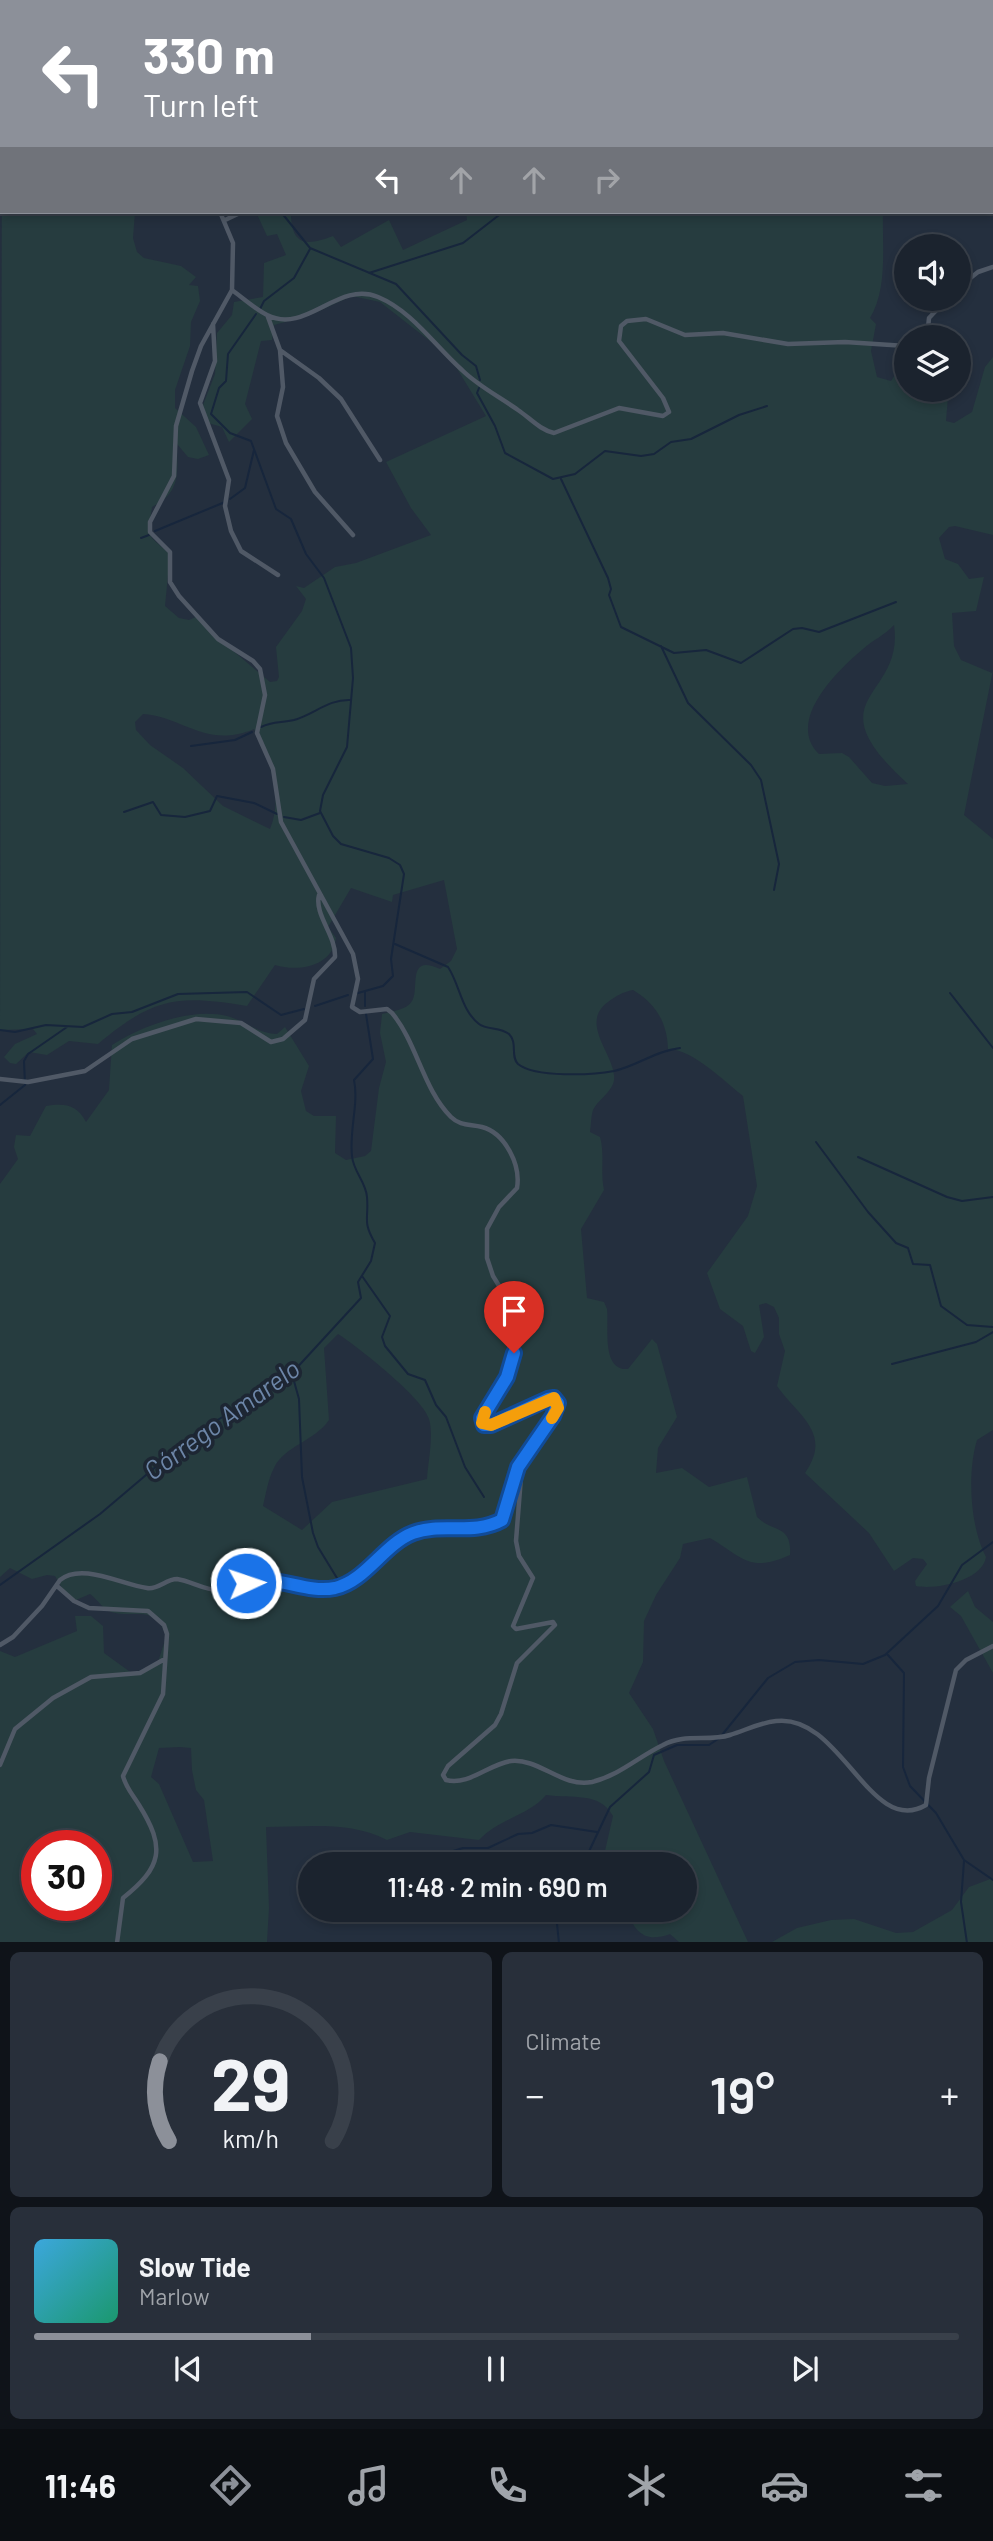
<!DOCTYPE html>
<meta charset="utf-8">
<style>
:root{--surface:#1b232e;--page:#282f3a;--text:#f1f3f6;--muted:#a0a4aa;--line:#39404a;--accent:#8c9099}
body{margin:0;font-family:Barlow,sans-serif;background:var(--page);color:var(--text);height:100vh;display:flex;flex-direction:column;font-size:26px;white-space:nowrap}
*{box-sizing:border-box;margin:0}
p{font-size:23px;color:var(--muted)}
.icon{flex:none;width:38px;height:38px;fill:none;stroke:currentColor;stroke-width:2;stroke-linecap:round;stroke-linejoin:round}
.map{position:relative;height:1942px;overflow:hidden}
.drawer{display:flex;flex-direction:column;gap:10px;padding:10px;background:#0f1319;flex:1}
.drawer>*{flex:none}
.banner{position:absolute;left:0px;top:0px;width:994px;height:214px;box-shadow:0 4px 10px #0003,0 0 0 2px var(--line);background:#8c9099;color:#fff;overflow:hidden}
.controls{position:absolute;left:894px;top:234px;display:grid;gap:14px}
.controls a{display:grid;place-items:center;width:77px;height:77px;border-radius:50%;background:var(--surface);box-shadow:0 4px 10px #0003,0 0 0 2px var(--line);font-size:35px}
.speed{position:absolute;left:21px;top:1830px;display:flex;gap:14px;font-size:35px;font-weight:700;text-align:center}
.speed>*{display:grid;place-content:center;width:91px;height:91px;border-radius:50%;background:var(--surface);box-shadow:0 4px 10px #0003,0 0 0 2px var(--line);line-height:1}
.speed .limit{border:10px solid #d22;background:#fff;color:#111}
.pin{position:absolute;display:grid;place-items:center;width:60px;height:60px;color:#fff;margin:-72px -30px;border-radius:50% 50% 50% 0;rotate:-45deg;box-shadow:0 0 7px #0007}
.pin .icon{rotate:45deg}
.me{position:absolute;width:77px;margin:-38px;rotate:87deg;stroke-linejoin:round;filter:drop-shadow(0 0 5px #0008)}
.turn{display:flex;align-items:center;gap:24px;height:147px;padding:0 28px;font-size:32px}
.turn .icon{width:91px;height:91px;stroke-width:2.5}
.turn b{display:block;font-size:49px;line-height:60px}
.lanes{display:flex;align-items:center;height:66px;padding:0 28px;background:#0003;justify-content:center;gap:35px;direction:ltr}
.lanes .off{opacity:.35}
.big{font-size:52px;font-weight:600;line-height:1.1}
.drawer .widget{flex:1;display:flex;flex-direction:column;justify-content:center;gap:10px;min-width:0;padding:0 24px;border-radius:10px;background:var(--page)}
.drawer .dial{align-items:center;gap:0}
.dial svg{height:182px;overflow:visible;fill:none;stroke:var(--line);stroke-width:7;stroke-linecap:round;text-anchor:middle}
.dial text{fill:var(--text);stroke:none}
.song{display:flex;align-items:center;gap:21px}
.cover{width:84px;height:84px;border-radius:10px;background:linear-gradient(135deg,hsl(200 70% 55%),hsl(160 70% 35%))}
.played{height:7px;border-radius:4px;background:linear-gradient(90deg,var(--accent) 30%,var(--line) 30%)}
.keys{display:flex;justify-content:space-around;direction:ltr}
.heat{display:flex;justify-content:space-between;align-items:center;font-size:38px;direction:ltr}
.drawer .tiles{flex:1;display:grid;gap:10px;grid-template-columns:1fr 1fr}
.widget:last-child{grid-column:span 2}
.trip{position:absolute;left:298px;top:1852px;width:399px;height:70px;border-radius:35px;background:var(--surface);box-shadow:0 4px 10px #0003,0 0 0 2px var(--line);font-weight:600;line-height:70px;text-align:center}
.tabs{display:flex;height:112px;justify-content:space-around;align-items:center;background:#0b0e12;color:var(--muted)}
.tabs .icon{width:49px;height:49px}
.tabs .current{color:var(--accent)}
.tabs b{font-size:32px;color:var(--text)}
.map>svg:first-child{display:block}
.green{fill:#263c3f;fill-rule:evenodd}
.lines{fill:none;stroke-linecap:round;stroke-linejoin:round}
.stream{stroke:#17263c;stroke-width:2}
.street{stroke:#505966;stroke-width:4.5}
.route-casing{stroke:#114b97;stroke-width:18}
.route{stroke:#1a73e8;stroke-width:12}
.slow{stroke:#f59e0b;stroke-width:12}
.labels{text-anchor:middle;stroke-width:7;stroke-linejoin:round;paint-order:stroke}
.water-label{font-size:26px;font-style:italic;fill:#6d86a8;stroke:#1d2633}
</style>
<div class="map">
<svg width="993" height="1943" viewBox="0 0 993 1943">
<rect width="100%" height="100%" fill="#242f3e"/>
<!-- green -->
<path class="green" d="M232 0H993V93L992 2Z
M2 111V212H135L133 238 137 252 144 258 181 266 196 277 189 285 198 286 200 301 191 322 190 346 175 390V408L196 427 209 455 198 459 188 457 177 444C177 472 182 492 152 507 147 541 147 533 170 554L165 606 179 618 189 620 198 616 205 627 270 682 277 681 279 677 276 647 302 611 306 599 296 586 304 588 335 567 356 563 431 535 411 508 386 462 486 416 456 367 435 345 380 302 352 296 308 316 274 325 272 340 261 341 245 404 252 419 229 442 222 427 208 423 203 405 215 374 217 333 232 315 234 302 263 297 264 263 286 255 277 234 267 236 256 212H288L291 215C292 246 307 246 333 236L341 247 389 220 403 250 467 220 466 212H883C882 246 888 288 870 318L876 324 871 351 877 377 891 381 900 367 906 368V390H942L948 397 946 421 954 423 972 412 985 367 993 357V535L955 526 949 527 939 538 945 559 958 564 969 579 984 577 976 611 952 613 954 646 961 660 992 673 993 670 964 815 993 839V1430L977 1440C967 1473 970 1527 986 1557 982 1581 936 1590 916 1586L915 1581 927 1564 923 1559 913 1558 894 1571 869 1533 805 1473C833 1433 798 1416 777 1386L785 1351 779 1334V1318L774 1307 766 1303 759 1305 764 1337 755 1353 751 1351 743 1326 720 1309 707 1273 748 1216 757 1186 743 1096C726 1083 693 1049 668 1049 667 1022 656 1004 633 990 623 992 616 996 608 1002 576 1025 622 1061 613 1084 609 1094 597 1101 593 1110 591 1116 591 1126 590 1132L600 1137C605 1154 600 1172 604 1190L581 1229 587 1298 604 1302 607 1309C609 1327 601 1371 628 1369L652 1339 657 1344 677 1417 658 1448 656 1473 682 1468 709 1487 747 1477 757 1517C773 1533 792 1524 790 1555 749 1573 744 1558 710 1538L683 1544 680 1558 656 1595 644 1621 643 1662 629 1693 653 1729 664 1761 748 1942H679L670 1934C645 1943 635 1933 626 1909H684V1864H602L613 1816C599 1791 572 1799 546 1795 530 1815 498 1819 479 1840L410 1832 387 1840C350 1821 308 1827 266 1827L269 1908 267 1942H0V1651L15 1657 77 1631 75 1616H91L103 1626 104 1653 133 1674 158 1662 166 1637C157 1603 133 1619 111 1612 103 1609 98 1600 90 1594L76 1600 64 1591 55 1576 47 1575 32 1579 10 1568 0 1577V1184L18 1159 14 1147 16 1135 30 1136 46 1106C64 1103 77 1104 86 1122L109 1090 112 1045C142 1026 191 1007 227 1016 246 1021 258 1034 277 1034L285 1027 309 1066 301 1091 306 1111 314 1116H336L335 1153 346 1160 365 1156 371 1151 379 1088 386 1062 380 1033 382 1014C392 1011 407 1010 412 1001 420 989 406 953 440 969L451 961 457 949 444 880 393 895 392 902 351 888 328 927 336 938C332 967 298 972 275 965L247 1006C176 994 153 998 98 1044L69 1041 47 1055 29 1052 16 1064 10 1063 4 1057 15 1044 37 1034 33 1029 0 1030ZM894 625C905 700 810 695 908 784L885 786 872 783 849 757 842 753 819 754C785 721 838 670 863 649 873 640 885 635 894 625ZM143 714C184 717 206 749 254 729 269 760 284 795 270 829L223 806 183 768 150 745 136 730 135 722ZM338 1334C358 1347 423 1398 429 1419 434 1435 428 1462 427 1479L332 1502 302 1530 263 1506C266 1494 268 1479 274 1468 284 1446 315 1441 329 1420L324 1348ZM180 1747 191 1748 192 1770 196 1790 204 1800 213 1861 193 1862 159 1784 151 1777 159 1748ZM37 1846H96V1906H37Z
M968 1591 975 1607 993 1622V1673L961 1616 950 1607Z
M993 1878V1942H772L797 1928 831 1920 854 1919 896 1933 913 1932 952 1910 969 1887Z"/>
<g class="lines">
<!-- stream -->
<path class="stream" d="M217 0V2
M0 99 2 98
M992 150H993
M281 212 310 248 396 284 462 355 476 366 480 380
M369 273 463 243 503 212
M260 309 264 301 294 278 310 249
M256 314 228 354 226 381 219 388 211 414 230 433 251 441 276 509 291 519 306 554 324 578 351 648 353 678 347 747 323 795 320 811 333 836 341 844 389 858 400 865 404 874 391 959 393 976 383 986 358 993
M479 388 477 393 495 426 505 453 553 479 575 474 605 451 641 456 654 454 671 442 691 439 739 415 767 406
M561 479 608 578 611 589 609 595 621 627 674 653 706 650 741 663 793 629 802 628 819 632 896 602
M230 499 245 488 254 450
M155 531 225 502
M141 538 149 535
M661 646 688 703 751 765 761 780 779 864 774 890
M261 727C272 721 282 723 294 720 315 714 328 699 351 700
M191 746 235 740 252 732
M124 812 153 802 161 815 185 817 210 811 217 796 254 803 277 814
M284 817 301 820 320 813
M395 944 448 967C460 985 461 1010 479 1024 487 1030 500 1027 509 1034 518 1043 510 1056 518 1064 535 1078 593 1075 614 1071 637 1066 655 1051 680 1048
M365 992V1006
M950 993 993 1048
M315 1006 348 995
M0 1030 15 1032 46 1025 83 1027 112 1014 132 1012 178 994 247 992 281 1015 304 1009
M0 1105 25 1085 24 1061 28 1054 67 1027
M816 1142 868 1212 896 1243 908 1248 913 1264 930 1265 941 1306 967 1325 993 1327
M858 1157 947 1197 962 1201 993 1197
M362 1276 390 1316 382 1337 385 1346 408 1374 425 1380 436 1405 446 1417 465 1467 484 1497
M892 1364 976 1342 993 1332
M292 1374 299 1399 302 1477 313 1533 318 1547 340 1583
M0 1585 100 1514 198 1431 265 1393 293 1372 361 1298 358 1282 371 1261 375 1243C362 1221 369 1219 367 1197 366 1182 353 1171 352 1156 349 1130 359 1104 354 1080L373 1059 366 1014
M887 1654 904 1673 903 1767 910 1786 936 1813 964 1860 993 1880
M722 1735 768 1678 795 1662 819 1660 863 1664 885 1655 938 1606 962 1565 993 1542
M964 1861 961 1902 967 1943
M411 1864 463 1848H488L518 1834 532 1833 551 1825 597 1832
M583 1864 610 1807 649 1772 654 1755 677 1745H709L718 1739
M559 1943 557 1924 561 1909"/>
<!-- street -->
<path class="street" d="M154 0V2
M0 152 2 151
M225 220 242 212
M959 287 978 272 993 267
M232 290C243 298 255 309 267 315 306 335 338 280 378 297 412 311 435 346 462 370 478 386 500 397 518 410 530 418 540 430 554 433L619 408 663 416 669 412 663 398 619 341 621 326 627 321 646 319 685 335 723 333 788 344 845 342 906 346
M268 317 280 350 319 378 341 399 380 460
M213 324 215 361 200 403 229 480 225 506 231 531 241 551 278 575
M927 338 929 318 947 299
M280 350 283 387 277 416 286 443 315 492 353 535
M0 1079 28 1082 85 1071 132 1039 196 1019 241 1023 271 1042 283 1039 305 1020 314 979 335 957C336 935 314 915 319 895
M518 1468 521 1477 516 1541 519 1556 533 1578 513 1626 516 1629 553 1622 555 1625 517 1663 501 1714 495 1725 448 1766 443 1775 446 1780C469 1786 489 1764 511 1761 539 1758 562 1788 592 1782 620 1775 638 1757 663 1745 685 1733 708 1742 730 1735 746 1730 759 1723 776 1721 841 1713 870 1838 926 1805L929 1778 956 1670 966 1660 993 1646
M57 1586 74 1601 89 1608 148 1611 164 1625 167 1634 163 1694 123 1776C126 1788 133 1795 139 1805 166 1848 162 1867 123 1898L117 1943
M0 1645 13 1637 42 1606 60 1580C82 1562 122 1585 147 1588 158 1590 166 1579 177 1579 191 1581 204 1590 218 1590 234 1591 248 1579 264 1579 292 1578 319 1599 347 1583 374 1568 392 1535 425 1530 445 1527 494 1537 505 1514L518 1467 558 1408 557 1399H548L491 1425 483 1423 488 1406 507 1377 514 1353 509 1302 493 1276 487 1258V1229L499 1207 517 1188C521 1165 505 1133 482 1127 470 1124 460 1126 451 1117 423 1089 417 1043 392 1013L387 1009 360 1012 352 1007 358 979 353 954 281 822 273 769 257 733 265 695 260 669 253 661 218 639 179 596 170 582V552L150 532V522L174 476 176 426 192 371 201 346 232 290 233 243 220 212
M0 1765 15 1729 53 1698 91 1677 140 1673 163 1660"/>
</g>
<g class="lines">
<defs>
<path id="route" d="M246 1583C276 1573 304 1594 335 1588 366 1581 384 1544 413 1533 442 1522 473 1536 502 1520L518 1467 553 1416 558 1403 554 1398 548 1399 491 1425H484L482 1418 507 1377 514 1353"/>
</defs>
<!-- route casing -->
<use href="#route" class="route-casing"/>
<!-- route -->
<use href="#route" class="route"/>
<!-- slow -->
<path class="slow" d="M485 1412 482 1423 491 1425 554 1398 558 1408 552 1418"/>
</g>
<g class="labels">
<!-- water labels -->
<g class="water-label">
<text transform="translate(222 1420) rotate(-36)" y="9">Córrego Amarelo</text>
</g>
</g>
</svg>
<div class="controls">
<a><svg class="icon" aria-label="sound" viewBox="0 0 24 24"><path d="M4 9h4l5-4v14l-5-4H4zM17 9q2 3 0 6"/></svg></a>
<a><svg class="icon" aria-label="layers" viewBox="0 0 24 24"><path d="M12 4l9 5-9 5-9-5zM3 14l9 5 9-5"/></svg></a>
</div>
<div class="speed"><div class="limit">30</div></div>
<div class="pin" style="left:514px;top:1353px;background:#d93025"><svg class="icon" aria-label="arrive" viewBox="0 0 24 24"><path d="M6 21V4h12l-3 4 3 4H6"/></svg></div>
<svg class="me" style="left:246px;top:1583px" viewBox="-20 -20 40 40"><circle r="17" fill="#1a73e8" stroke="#fff" stroke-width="3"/><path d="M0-11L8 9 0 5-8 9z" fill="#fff"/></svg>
<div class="trip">11:48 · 2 min · 690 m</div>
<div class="banner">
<div class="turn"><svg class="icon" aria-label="left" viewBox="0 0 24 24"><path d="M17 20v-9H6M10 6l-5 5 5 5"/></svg><div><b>330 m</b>Turn left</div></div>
<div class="lanes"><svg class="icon" aria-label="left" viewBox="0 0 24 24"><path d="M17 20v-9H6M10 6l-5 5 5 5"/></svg><svg class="icon off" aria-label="ahead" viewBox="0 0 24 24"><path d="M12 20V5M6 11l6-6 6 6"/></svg><svg class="icon off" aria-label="ahead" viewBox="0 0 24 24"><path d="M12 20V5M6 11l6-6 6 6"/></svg><svg class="icon off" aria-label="right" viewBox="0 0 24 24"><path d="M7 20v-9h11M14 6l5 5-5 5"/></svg></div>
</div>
</div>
<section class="drawer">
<div class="tiles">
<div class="widget dial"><svg viewBox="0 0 100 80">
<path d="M14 69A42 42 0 1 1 86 69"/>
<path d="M14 69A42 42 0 0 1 10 34" stroke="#8c9099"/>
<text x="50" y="56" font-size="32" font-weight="700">29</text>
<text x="50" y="72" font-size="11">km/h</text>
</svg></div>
<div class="widget"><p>Climate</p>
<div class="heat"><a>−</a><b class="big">19°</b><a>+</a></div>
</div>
<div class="widget">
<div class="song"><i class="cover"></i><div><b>Slow Tide</b><p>Marlow</p></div></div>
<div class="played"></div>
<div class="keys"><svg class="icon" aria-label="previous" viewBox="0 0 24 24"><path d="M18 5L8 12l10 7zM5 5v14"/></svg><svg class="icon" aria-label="pause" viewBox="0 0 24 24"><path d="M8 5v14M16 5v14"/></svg><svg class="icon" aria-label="next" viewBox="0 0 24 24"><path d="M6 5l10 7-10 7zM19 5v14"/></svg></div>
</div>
</div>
</section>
<nav class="tabs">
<b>11:46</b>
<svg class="icon current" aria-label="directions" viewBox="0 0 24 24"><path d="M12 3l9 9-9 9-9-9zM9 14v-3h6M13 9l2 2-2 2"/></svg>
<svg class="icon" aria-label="music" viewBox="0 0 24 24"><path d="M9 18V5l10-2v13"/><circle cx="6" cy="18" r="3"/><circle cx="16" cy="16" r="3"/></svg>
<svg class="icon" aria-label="phone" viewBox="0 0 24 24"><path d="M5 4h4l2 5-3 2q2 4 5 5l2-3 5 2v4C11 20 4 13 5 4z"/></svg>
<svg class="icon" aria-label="climate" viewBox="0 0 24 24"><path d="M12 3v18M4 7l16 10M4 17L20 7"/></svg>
<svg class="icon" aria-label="car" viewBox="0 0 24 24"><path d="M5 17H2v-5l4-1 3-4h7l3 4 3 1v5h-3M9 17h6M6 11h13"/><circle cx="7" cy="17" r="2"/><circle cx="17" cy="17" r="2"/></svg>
<svg class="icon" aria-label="filters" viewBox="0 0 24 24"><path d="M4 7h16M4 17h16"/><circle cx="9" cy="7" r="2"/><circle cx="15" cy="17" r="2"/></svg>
</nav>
